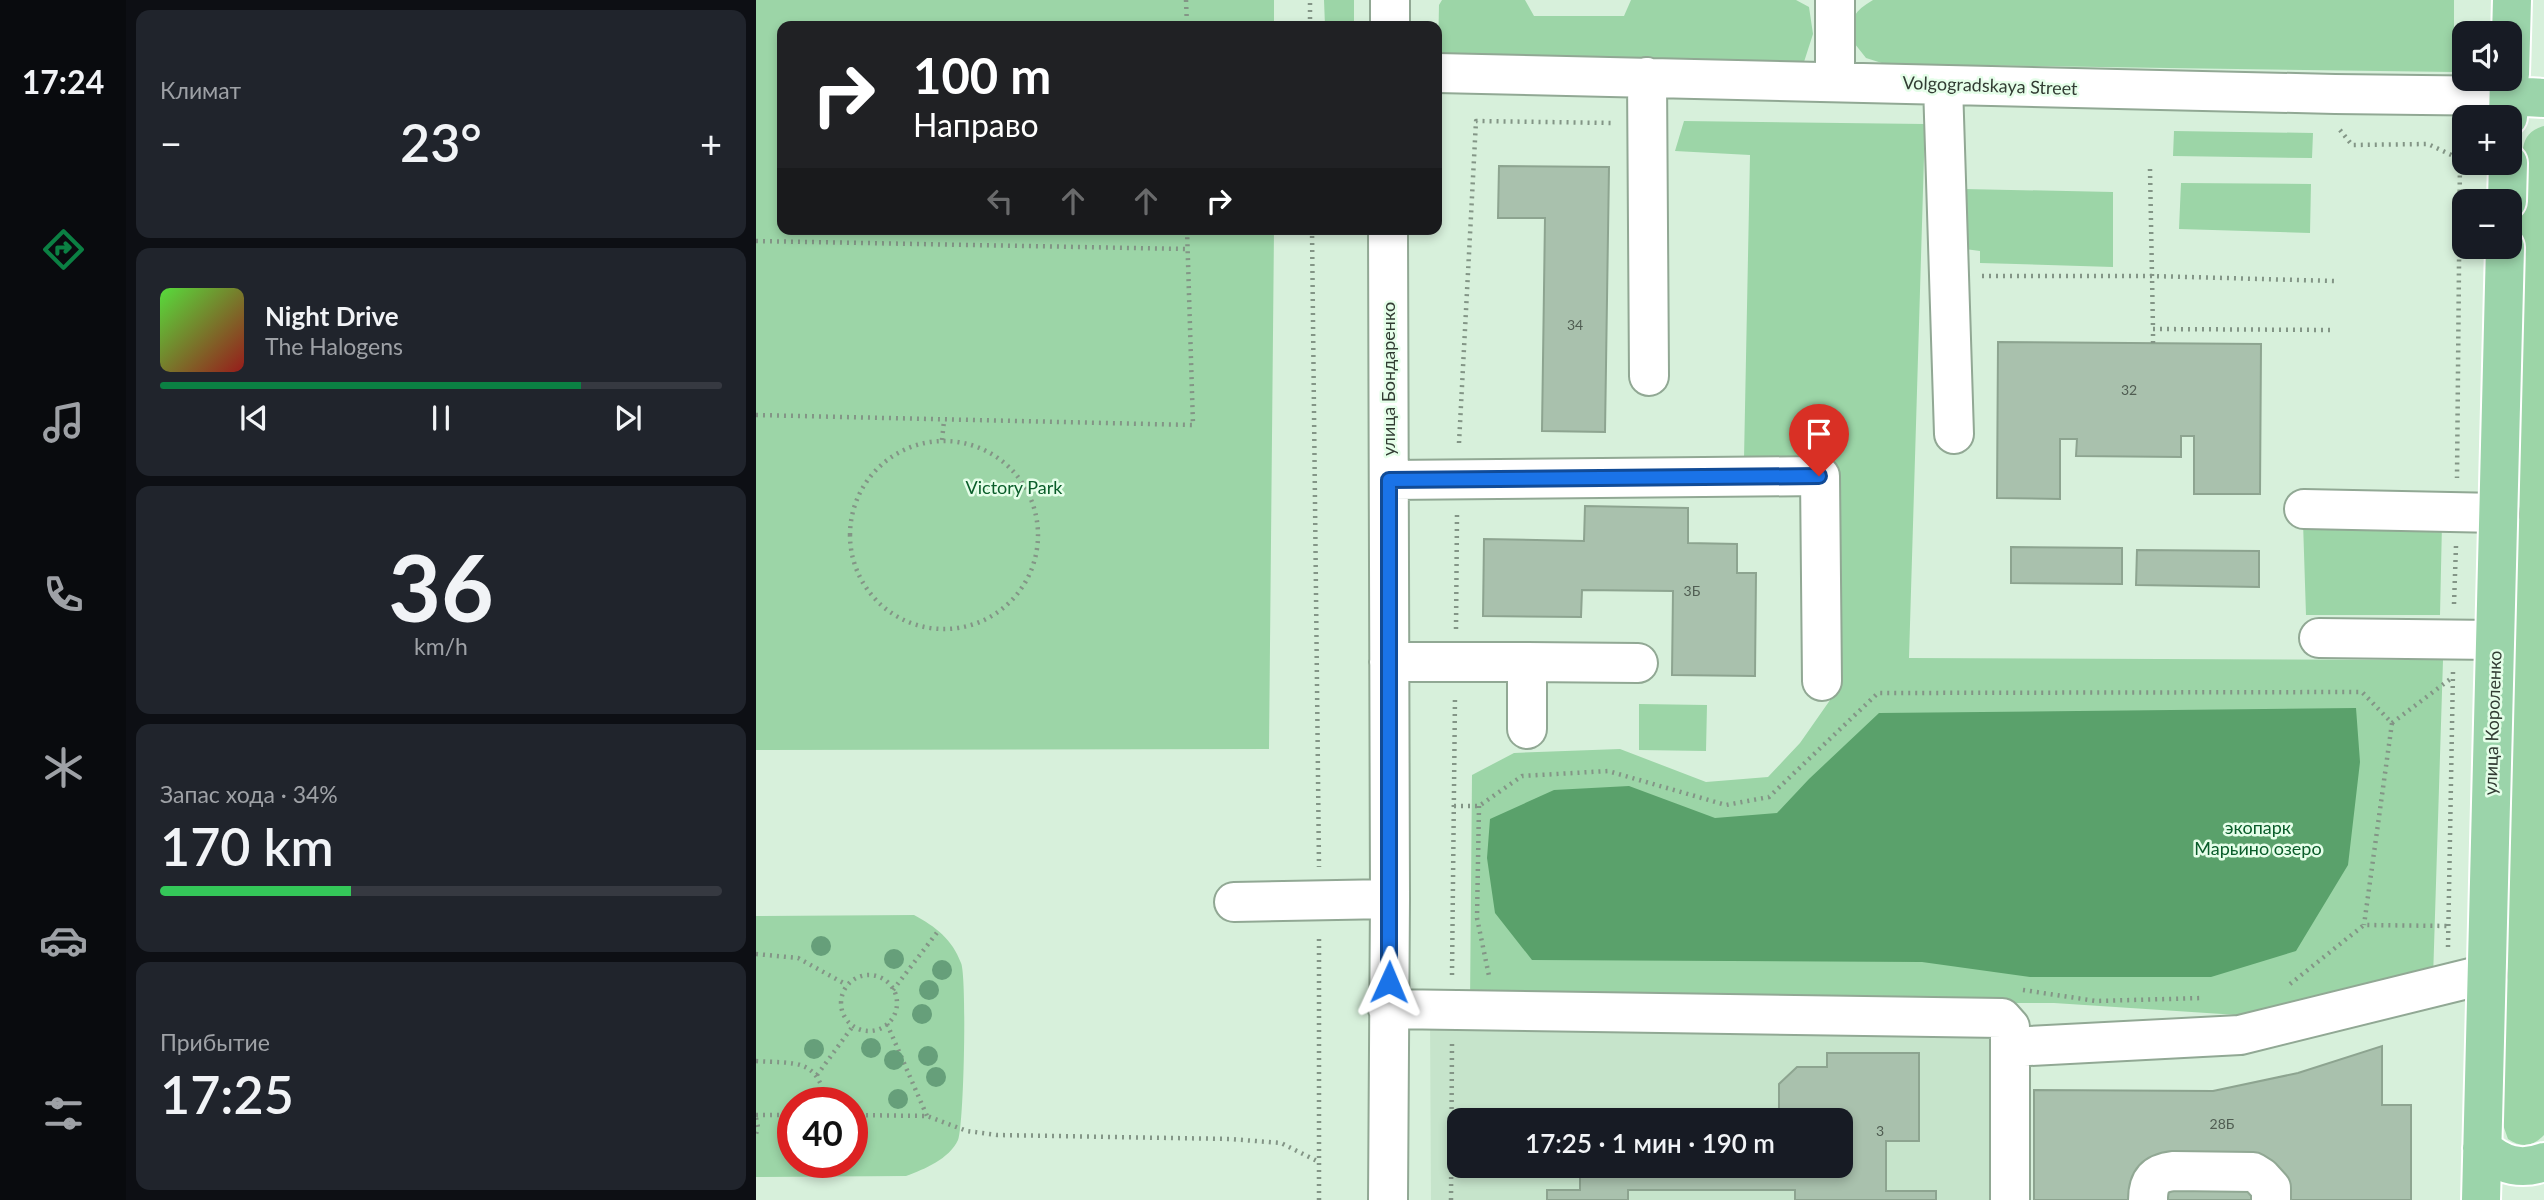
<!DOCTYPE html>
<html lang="ru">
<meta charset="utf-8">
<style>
:root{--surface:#171b24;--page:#20242c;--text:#f1f3f6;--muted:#9ea1a6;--line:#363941;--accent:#0b8043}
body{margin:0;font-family:Lato,sans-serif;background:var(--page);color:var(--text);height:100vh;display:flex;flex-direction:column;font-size:26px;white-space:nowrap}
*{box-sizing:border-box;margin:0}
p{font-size:23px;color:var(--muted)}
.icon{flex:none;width:38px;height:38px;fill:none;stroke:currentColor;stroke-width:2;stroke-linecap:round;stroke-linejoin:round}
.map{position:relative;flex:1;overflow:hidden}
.panel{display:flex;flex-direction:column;gap:10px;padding:10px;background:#0d0f14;width:630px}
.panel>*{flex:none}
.banner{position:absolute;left:21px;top:21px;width:665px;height:214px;border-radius:14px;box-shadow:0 4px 10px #0003;background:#202124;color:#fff;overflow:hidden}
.tools{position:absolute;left:1696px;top:21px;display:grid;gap:14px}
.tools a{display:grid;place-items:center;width:70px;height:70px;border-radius:14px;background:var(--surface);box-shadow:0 4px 10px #0003;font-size:35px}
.speed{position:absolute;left:21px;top:1087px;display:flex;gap:14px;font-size:35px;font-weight:700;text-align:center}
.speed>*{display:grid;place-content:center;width:91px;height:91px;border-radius:50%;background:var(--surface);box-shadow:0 4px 10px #0003;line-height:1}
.speed .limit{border:10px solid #d22;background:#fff;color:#111}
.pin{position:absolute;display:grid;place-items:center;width:60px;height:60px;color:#fff;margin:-72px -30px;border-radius:50% 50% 50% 0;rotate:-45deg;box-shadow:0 0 7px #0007}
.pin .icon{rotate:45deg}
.me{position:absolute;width:77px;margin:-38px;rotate:1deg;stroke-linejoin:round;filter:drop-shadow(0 0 5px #0008)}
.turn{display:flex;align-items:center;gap:24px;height:147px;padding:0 21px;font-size:32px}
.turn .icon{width:91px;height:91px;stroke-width:2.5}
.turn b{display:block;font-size:49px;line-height:60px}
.lanes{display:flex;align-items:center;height:66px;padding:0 21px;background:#0003;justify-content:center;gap:35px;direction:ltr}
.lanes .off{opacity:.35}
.big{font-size:52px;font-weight:600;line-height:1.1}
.panel .widget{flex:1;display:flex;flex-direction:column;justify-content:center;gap:10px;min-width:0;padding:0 24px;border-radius:14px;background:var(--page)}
.panel .dial{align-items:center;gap:0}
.dial b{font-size:91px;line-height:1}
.song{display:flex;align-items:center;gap:21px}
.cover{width:84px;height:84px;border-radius:10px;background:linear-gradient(135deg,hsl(110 70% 55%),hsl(0 70% 35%))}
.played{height:7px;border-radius:4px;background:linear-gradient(90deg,var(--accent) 75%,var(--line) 75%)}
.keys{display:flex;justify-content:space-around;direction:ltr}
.heat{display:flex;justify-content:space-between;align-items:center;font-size:38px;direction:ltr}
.charge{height:10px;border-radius:5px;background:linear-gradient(90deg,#34c759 34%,var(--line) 0)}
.trip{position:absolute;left:691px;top:1108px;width:406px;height:70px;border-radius:14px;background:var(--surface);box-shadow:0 4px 10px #0003;font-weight:600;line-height:70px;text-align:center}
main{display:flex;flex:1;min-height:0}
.dock{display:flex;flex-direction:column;width:126px;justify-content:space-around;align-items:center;background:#090b0e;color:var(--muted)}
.dock .icon{width:49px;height:49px}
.dock .current{color:var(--accent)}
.dock b{font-size:32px;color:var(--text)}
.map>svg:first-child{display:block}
.built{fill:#c6e4cb;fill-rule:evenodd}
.green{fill:#9cd5a7;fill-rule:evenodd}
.water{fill:#5aa16b}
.building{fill:#a9c1ad;stroke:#8da490;stroke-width:2}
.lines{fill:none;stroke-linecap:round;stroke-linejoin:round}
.minor-casing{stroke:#91a894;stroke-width:42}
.major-casing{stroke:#fff;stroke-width:42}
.path{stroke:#839586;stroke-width:4.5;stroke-dasharray:2 5;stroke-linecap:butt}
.minor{stroke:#fff;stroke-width:38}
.major{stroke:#9bd4aa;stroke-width:38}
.tree{fill:#669f7a}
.route-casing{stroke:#114b97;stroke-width:18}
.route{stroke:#1a73e8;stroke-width:12}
.labels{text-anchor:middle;stroke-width:5;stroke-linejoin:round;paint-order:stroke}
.number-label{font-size:14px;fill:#505d52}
.street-label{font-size:18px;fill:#323c33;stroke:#e5fee9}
.park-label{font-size:18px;fill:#0a5d2a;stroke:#e5fee9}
</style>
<main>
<nav class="dock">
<b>17:24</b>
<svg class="icon current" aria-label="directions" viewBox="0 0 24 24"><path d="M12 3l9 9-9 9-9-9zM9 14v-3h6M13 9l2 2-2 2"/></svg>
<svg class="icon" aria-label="music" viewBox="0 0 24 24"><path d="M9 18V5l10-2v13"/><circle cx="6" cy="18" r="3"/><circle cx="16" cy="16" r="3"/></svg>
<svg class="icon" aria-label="phone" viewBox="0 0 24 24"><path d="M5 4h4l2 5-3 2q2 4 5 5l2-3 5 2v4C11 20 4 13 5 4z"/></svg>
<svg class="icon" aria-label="climate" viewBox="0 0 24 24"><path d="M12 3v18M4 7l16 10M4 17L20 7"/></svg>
<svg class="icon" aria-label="car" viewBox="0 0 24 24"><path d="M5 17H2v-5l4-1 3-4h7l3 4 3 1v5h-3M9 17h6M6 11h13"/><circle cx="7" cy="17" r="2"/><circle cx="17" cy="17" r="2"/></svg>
<svg class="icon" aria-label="filters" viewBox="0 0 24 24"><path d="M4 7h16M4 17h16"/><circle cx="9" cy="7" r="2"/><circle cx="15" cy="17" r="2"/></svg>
</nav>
<section class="panel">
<div class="widget"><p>Климат</p>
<div class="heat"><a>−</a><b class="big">23°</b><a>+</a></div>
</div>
<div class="widget">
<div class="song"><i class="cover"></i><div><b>Night Drive</b><p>The Halogens</p></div></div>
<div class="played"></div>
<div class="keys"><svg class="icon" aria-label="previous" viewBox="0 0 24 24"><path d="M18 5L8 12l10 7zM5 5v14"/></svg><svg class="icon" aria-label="pause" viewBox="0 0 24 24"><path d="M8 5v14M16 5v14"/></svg><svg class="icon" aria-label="next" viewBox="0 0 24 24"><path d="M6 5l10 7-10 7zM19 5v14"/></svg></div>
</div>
<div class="widget dial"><b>36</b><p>km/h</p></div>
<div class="widget"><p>Запас хода · 34%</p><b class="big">170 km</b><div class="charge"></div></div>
<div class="widget"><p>Прибытие</p><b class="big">17:25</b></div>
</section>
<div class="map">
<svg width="1788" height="1200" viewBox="0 0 1788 1200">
<rect width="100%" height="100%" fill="#d7f0db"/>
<!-- built -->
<path class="built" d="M674 1015 1249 1024V1200H675ZM704 1120H1085V1166H704Z"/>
<!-- green -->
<path class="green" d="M0 0H518V26H26V229H518L513 749 0 750Z
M568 0H598V25L569 26Z
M686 0H769L778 16H868L875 0H1040L1053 7 1057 34 1047 65 682 55 683 5Z
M1117 0H1698V72L1129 64 1110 58 1095 39C1096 17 1097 12 1117 0Z
M928 121 1169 124 1153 658 1687 660 1677 979 1558 1020 1298 1003 714 1004 716 775 758 753 864 749 950 782 1012 777 1044 743 1079 693 1072 460 988 459 994 155 919 151Z
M1788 126V1135C1777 1147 1765 1148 1752 1139L1746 1122 1767 148C1769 136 1776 129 1788 126Z
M1418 131 1557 133 1556 158 1417 156Z
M1425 183 1555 184 1554 233 1423 229Z
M1208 189 1357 192V267L1224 263V251L1209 249Z
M1547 522 1686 523 1684 615H1550Z
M883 704 951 705 950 751 883 750Z
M158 915C180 927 196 939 205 963 211 976 208 1126 202 1140 193 1159 169 1169 150 1176L0 1177V916ZM37 1102H96V1162H37Z"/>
<!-- water -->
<path class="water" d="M1600 708 1604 762 1592 865 1540 951 1455 977H1274L1166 962 776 960 739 913 731 858 734 819 798 790 873 786 959 818 1021 813 1053 779 1123 713Z"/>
<!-- building -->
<path class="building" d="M743 166 853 167 849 432 786 431 789 218H742Z
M1242 342 1505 344 1504 494H1438V436H1425V457L1320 456 1321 439H1304V499L1241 498Z
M829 506 932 508V543L981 544V573H1000L999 676 916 675 917 591 826 590 825 617 727 616 728 539 828 541Z
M1255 547 1366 548V584L1255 583Z
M1381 550 1503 551V587L1380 585Z
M1626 1046V1105H1655V1200H1278V1090L1457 1091 1542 1073Z
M1071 1053H1163V1141H1130V1191H1180V1200H1039V1190H872V1200H791V1190H824V1166H1085V1120H843L847 1116 1023 1117V1084L1041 1067H1071Z"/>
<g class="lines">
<defs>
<path id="minor" d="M634 0V26
M681 73 1579 94 1753 96
M891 77 893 376
M1079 81V0
M1187 85 1198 434
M633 480 1064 476 1066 681
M1548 509 1743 513
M1563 638 1739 640
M633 662H771V729
M771 662 882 663
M478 902 634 899
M632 1009 1246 1018 1254 1027V1200
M1254 1047 1484 1035 1731 974
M632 1200 634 899 632 229
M1392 1200C1392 1181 1399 1173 1418 1171L1497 1172 1505 1177 1515 1188V1200"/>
<path id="major" d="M1754 74 1756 0
M1753 96 1788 98
M1752 117 1753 79
M1751 201 1752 163
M1726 1148C1745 1165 1764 1171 1788 1162
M1725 1200 1749 247"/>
</defs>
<!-- minor casing -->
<use href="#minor" class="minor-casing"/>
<!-- major casing -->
<use href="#major" class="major-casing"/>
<!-- path -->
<path class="path" d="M430 0 431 26
M554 26V0
M1584 130 1596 145 1672 144 1704 159 1701 478
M1394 169 1397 329
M556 229 563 867
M0 241 431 249
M1226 276H1396L1578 281
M1397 343V329L1579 330
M0 415 437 425 431 229
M186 440 188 421
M94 535a94 94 0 1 1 188 0a94 94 0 1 1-188 0Z
M703 443 720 121 857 123
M1698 604 1700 546
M700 629 701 515
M1636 723 1697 677
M698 806H723L766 776 852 771 970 805 1013 797 1122 693 1606 692 1636 723 1608 925
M723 806 721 918 733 976
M1692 947 1697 672
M0 954 42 958 91 985
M696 975 699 697
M85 1003a28 28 0 1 1 56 0a28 28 0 1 1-56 0Z
M1534 984 1608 925 1692 926
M137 990 183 930
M1267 990 1340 1001 1447 998
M131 1024 171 1116
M0 1061C39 1064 61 1057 70 1102
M61 1075 97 1026
M0 1115H37
M96 1115 171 1116 211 1131 241 1135 474 1139 525 1143 563 1162
M0 1118 2 1127 0 1134
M563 1200V935
M695 1200 696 1044"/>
<!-- minor -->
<use href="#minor" class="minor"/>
<!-- major -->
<use href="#major" class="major"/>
</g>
<!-- trees -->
<g class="tree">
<circle cx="65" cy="946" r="10"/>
<circle cx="138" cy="959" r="10"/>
<circle cx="186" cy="970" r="10"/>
<circle cx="173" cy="990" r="10"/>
<circle cx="166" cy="1014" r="10"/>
<circle cx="115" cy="1048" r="10"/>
<circle cx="58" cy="1049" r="10"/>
<circle cx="172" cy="1056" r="10"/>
<circle cx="138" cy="1060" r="10"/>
<circle cx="180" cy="1077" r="10"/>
<circle cx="142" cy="1099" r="10"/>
</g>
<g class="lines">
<defs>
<path id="route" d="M633 982V480L1063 476"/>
</defs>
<!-- route casing -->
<use href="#route" class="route-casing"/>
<!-- route -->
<use href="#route" class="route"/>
</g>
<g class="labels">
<!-- number labels -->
<g class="number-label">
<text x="819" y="330">34</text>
<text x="1373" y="395">32</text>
<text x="936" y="596">3Б</text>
<text x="1466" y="1129">28Б</text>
<text x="1124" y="1136">3</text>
</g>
<!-- street labels -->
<g class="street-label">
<text transform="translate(1234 86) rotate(2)" y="6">Volgogradskaya Street</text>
<text transform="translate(633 379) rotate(-90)" y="6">улица Бондаренко</text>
<text transform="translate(1737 723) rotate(-88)" y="6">улица Короленко</text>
</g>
<!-- park labels -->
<g class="park-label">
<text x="258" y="494">Victory Park</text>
<text x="1502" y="834">экопарк<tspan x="1502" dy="21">Марьино озеро</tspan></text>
</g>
</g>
</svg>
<div class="tools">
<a><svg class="icon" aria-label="sound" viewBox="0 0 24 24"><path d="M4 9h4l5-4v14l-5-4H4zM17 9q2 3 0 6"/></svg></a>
<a>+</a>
<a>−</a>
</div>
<div class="speed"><div class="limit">40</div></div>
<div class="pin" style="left:1063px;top:476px;background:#d93025"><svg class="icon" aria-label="arrive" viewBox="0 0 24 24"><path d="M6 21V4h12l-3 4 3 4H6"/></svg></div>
<svg class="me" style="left:633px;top:982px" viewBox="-20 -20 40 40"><path d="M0-17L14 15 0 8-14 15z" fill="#1a73e8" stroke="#fff" stroke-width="4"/></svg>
<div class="trip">17:25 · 1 мин · 190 m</div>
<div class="banner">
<div class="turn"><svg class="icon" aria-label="right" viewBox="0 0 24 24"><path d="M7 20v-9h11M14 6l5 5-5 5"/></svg><div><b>100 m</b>Направо</div></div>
<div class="lanes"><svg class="icon off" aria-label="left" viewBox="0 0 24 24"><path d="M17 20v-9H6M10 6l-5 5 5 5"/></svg><svg class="icon off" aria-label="ahead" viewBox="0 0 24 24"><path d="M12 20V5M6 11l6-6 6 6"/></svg><svg class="icon off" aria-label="ahead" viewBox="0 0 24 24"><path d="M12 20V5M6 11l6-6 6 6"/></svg><svg class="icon" aria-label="right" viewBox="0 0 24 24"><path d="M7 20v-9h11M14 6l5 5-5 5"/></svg></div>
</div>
</div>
</main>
